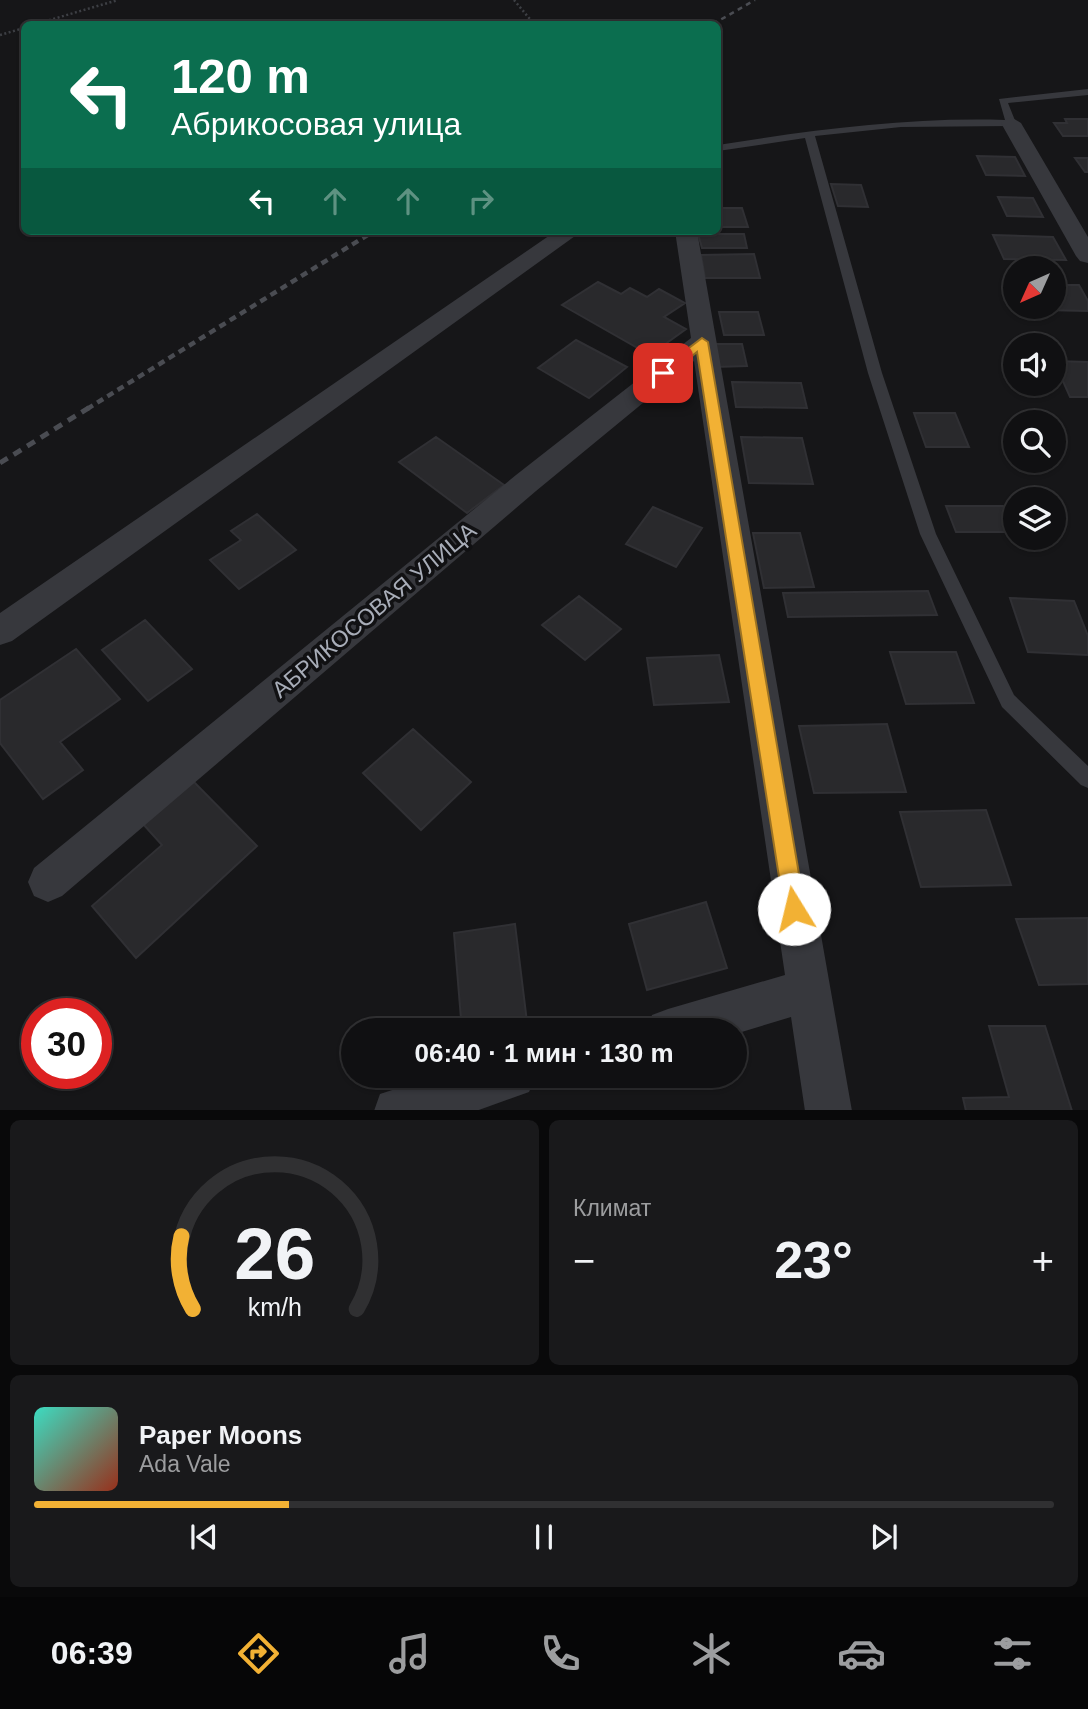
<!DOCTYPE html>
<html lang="ru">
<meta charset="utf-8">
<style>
:root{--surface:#101012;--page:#19191b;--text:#f1f3f6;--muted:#9c9d9f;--line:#303032;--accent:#f2b134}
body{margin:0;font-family:Helvetica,sans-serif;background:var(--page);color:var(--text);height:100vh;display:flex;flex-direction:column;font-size:26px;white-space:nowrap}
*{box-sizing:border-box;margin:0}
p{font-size:23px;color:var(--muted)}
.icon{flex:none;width:38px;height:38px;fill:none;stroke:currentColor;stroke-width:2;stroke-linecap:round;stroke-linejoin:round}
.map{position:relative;height:1110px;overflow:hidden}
.side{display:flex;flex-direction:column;gap:10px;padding:10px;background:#09090a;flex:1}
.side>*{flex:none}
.top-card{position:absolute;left:21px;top:21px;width:700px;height:214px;border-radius:10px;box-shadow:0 2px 5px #0004,0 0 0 2px var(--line);background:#0b6e4f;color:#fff;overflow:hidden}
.needle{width:46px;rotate:225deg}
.tools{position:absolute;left:1003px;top:256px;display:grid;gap:14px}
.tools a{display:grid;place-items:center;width:63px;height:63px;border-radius:50%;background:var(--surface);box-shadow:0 2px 5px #0004,0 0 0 2px var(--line);font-size:35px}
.speed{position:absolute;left:21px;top:998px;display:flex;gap:14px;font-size:35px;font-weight:700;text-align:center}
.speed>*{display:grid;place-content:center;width:91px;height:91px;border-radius:50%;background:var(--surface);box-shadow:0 2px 5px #0004,0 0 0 2px var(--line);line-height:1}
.speed .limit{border:10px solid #d22;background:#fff;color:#111}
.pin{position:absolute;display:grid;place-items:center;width:60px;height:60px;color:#fff;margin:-30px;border-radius:14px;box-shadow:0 4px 10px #0006}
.me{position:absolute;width:77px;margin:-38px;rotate:351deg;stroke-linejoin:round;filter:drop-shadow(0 0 5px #0008)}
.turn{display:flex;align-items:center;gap:24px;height:147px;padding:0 35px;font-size:32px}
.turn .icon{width:91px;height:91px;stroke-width:2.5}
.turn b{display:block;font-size:49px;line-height:60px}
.lanes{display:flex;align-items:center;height:66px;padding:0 35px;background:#0003;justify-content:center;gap:35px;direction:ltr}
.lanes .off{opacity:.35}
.big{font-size:52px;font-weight:800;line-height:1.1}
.side .tile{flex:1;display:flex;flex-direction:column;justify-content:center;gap:10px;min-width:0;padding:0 24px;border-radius:10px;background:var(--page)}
.side .dial{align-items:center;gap:0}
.dial svg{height:182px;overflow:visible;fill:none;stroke:var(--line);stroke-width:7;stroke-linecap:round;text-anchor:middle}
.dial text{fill:var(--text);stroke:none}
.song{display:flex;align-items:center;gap:21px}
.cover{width:84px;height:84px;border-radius:10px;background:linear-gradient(135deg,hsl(170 70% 55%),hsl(10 70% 35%))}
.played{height:7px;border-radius:4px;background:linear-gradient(90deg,var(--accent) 25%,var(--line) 25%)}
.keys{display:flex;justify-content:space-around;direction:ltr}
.heat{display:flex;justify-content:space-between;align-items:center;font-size:38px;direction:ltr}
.side .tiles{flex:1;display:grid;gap:10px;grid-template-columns:1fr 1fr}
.tile:last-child{grid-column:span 2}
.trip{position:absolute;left:341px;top:1018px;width:406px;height:70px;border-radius:35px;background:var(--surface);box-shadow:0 2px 5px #0004,0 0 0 2px var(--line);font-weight:800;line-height:70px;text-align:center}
.menu{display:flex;height:112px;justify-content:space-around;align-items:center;background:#060607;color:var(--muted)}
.menu .icon{width:49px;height:49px}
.menu .on{color:var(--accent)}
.menu b{font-size:32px;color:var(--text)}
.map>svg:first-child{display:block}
.building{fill:#29292c;stroke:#303034;stroke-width:2}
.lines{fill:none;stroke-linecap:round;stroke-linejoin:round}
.path{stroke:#3d3f44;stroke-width:2.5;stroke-dasharray:2 2.5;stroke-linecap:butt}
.service{fill:#37383d;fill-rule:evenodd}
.minor{fill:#37383d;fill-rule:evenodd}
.rail-far2{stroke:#4a4c52;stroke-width:2.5;stroke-dasharray:5 4.5;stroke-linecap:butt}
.rail-far1{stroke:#4a4c52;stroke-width:4.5;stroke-dasharray:7 5;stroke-linecap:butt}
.rail{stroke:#4a4c52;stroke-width:5;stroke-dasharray:9 7;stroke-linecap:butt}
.route{fill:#f2b134;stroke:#9d7322;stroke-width:2}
.labels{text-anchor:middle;stroke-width:7;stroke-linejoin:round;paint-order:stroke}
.street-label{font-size:23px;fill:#a8adb8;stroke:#111113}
</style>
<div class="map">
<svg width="1088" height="1111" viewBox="0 0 1088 1111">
<rect width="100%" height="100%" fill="#161618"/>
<!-- building -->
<path class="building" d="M1065 119H1088V136H1063L1054 123H1067Z
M977 156 1015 157 1025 176 986 175Z
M1075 158H1088V172H1085Z
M831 184 861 185 868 207 838 206Z
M998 197 1033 198 1043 217 1007 216Z
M718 208H742L748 227H718Z
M698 234H744L747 248H702Z
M993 235 1053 237 1066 260 1004 259Z
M754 254 760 278H705L701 255Z
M598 282 621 294 630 288 647 297 659 289 685 303 664 317 686 329 650 355 562 305Z
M1054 285H1079L1088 301V311L1044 310 1042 306H1054Z
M719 312H758L764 335H724Z
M576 340 627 367 589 398 538 368Z
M710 344H742L747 366 714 367Z
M1054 361 1088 362V397H1070Z
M732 382 801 383 807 408 736 407Z
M914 413H955L969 447H926Z
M436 437 504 485 467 513 399 462Z
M741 437 802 438 813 484 749 483Z
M946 506H1003L1014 532H956Z
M653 507 702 528 676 567 626 544Z
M257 514 296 550 239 589 210 560 241 540 231 531Z
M753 533H800L814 587 764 588Z
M928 591 937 615 788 617 783 593Z
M579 596 621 629 585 660 542 625Z
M1010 598 1074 601 1088 636V655L1028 652Z
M145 620 192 669 148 701 102 650Z
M76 649 120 699 60 742 83 770 43 799 0 743V700Z
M890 652H956L974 703 906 704Z
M719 655 729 702 654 705 647 658Z
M887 724 906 792 814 793 799 726Z
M413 729 471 782 421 830 363 773Z
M193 781 257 846 136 958 92 906 162 845 143 824Z
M986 810 1011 885 921 887 900 812Z
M706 902 727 968 647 990 629 924Z
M1088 918V984L1039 985 1016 919Z
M515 924 527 1022 462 1031 454 933Z
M989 1026H1045L1072 1111H966L963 1098 1009 1097Z"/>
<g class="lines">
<!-- path -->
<path class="path" d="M514 0 534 24
M36 24 118 0
M0 35 24 28"/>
<!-- service -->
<path class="service" d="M1088 89V95L1008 103 1016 123 1011 126 901 127 815 136 882 373 936 534 1014 695 1088 766V788L1081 785 1002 707 920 534 868 373 805 138 718 151V145C813 130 908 117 1005 120L999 99Z"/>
<!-- minor -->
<path class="minor" d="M1011 117 1021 123 1088 237V263L1080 261 1076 256 1001 123Z
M556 231H582L12 641 0 645V613Z
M675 231H697L852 1111H805L791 1017 735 1034V1031H646L652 1015 668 1009 785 975 694 361 536 491 62 896 48 902 34 896 28 882 34 868 516 475 691 338Z
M435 1076H536L529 1092 476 1111H374L380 1094Z"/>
<!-- rail-far2 -->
<path class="rail-far2" d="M713 24 755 0"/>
<!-- rail-far1 -->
<path class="rail-far1" d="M87 409 374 231"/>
<!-- rail -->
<path class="rail" d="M0 463 90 407"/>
</g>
<!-- route -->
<path class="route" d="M702 338 708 342 805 909 802 916 794 919 787 916 784 909 697 352 668 376 663 377 656 373Z"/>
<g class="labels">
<!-- street labels -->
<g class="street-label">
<text transform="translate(374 610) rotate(-40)" y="8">АБРИКОСОВАЯ УЛИЦА</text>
</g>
</g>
</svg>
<div class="tools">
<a><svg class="needle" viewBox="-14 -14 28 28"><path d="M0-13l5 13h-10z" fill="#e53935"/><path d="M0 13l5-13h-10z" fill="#9c9d9f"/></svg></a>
<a><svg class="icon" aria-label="sound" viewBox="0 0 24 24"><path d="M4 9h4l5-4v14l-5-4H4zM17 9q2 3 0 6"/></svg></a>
<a><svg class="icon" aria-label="search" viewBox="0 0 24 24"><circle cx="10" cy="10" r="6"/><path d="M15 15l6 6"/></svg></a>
<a><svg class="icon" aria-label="layers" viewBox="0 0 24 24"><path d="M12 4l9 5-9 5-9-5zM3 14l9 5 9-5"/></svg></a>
</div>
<div class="speed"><div class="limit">30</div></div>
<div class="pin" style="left:663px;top:373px;background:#d93025"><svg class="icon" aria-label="arrive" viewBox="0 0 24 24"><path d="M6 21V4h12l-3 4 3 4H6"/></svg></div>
<svg class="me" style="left:794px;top:909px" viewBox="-20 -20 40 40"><circle r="19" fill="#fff"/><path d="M0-13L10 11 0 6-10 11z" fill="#f2b134"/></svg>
<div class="trip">06:40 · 1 мин · 130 m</div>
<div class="top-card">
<div class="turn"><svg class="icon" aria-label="left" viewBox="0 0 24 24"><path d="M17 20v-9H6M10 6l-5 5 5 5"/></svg><div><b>120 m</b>Абрикосовая улица</div></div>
<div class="lanes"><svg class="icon" aria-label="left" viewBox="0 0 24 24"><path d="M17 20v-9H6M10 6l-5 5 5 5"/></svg><svg class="icon off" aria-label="ahead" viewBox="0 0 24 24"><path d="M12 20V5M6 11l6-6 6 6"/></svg><svg class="icon off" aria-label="ahead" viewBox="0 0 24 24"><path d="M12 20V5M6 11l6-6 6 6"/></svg><svg class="icon off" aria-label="right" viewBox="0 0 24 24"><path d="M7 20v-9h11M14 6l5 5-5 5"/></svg></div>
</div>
</div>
<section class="side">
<div class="tiles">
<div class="tile dial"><svg viewBox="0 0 100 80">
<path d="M14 69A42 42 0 1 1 86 69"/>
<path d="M14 69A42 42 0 0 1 9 37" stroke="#f2b134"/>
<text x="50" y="56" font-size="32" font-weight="700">26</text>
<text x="50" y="72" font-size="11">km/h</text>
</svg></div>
<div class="tile"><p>Климат</p>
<div class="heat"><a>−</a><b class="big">23°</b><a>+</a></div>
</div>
<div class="tile">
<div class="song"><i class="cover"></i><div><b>Paper Moons</b><p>Ada Vale</p></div></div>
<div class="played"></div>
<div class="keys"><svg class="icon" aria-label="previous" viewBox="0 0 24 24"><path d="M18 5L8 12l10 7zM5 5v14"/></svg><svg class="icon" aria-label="pause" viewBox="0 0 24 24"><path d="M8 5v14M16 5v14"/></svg><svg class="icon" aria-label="next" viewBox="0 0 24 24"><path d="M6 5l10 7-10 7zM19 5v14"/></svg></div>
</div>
</div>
</section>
<nav class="menu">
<b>06:39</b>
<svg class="icon on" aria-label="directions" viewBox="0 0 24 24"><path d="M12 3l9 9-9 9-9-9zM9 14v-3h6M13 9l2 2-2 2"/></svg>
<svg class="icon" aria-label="music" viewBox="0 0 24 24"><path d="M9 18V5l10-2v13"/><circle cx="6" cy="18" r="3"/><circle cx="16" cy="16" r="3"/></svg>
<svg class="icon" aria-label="phone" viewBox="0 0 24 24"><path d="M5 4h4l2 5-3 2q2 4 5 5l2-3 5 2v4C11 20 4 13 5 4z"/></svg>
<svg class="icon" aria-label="climate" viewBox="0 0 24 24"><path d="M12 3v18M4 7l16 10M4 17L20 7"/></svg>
<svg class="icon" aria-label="car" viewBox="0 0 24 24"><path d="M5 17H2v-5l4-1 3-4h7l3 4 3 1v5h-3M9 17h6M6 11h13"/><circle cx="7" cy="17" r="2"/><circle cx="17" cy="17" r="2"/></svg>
<svg class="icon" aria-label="filters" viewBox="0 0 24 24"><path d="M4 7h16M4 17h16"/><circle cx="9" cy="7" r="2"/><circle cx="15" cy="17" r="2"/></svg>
</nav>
